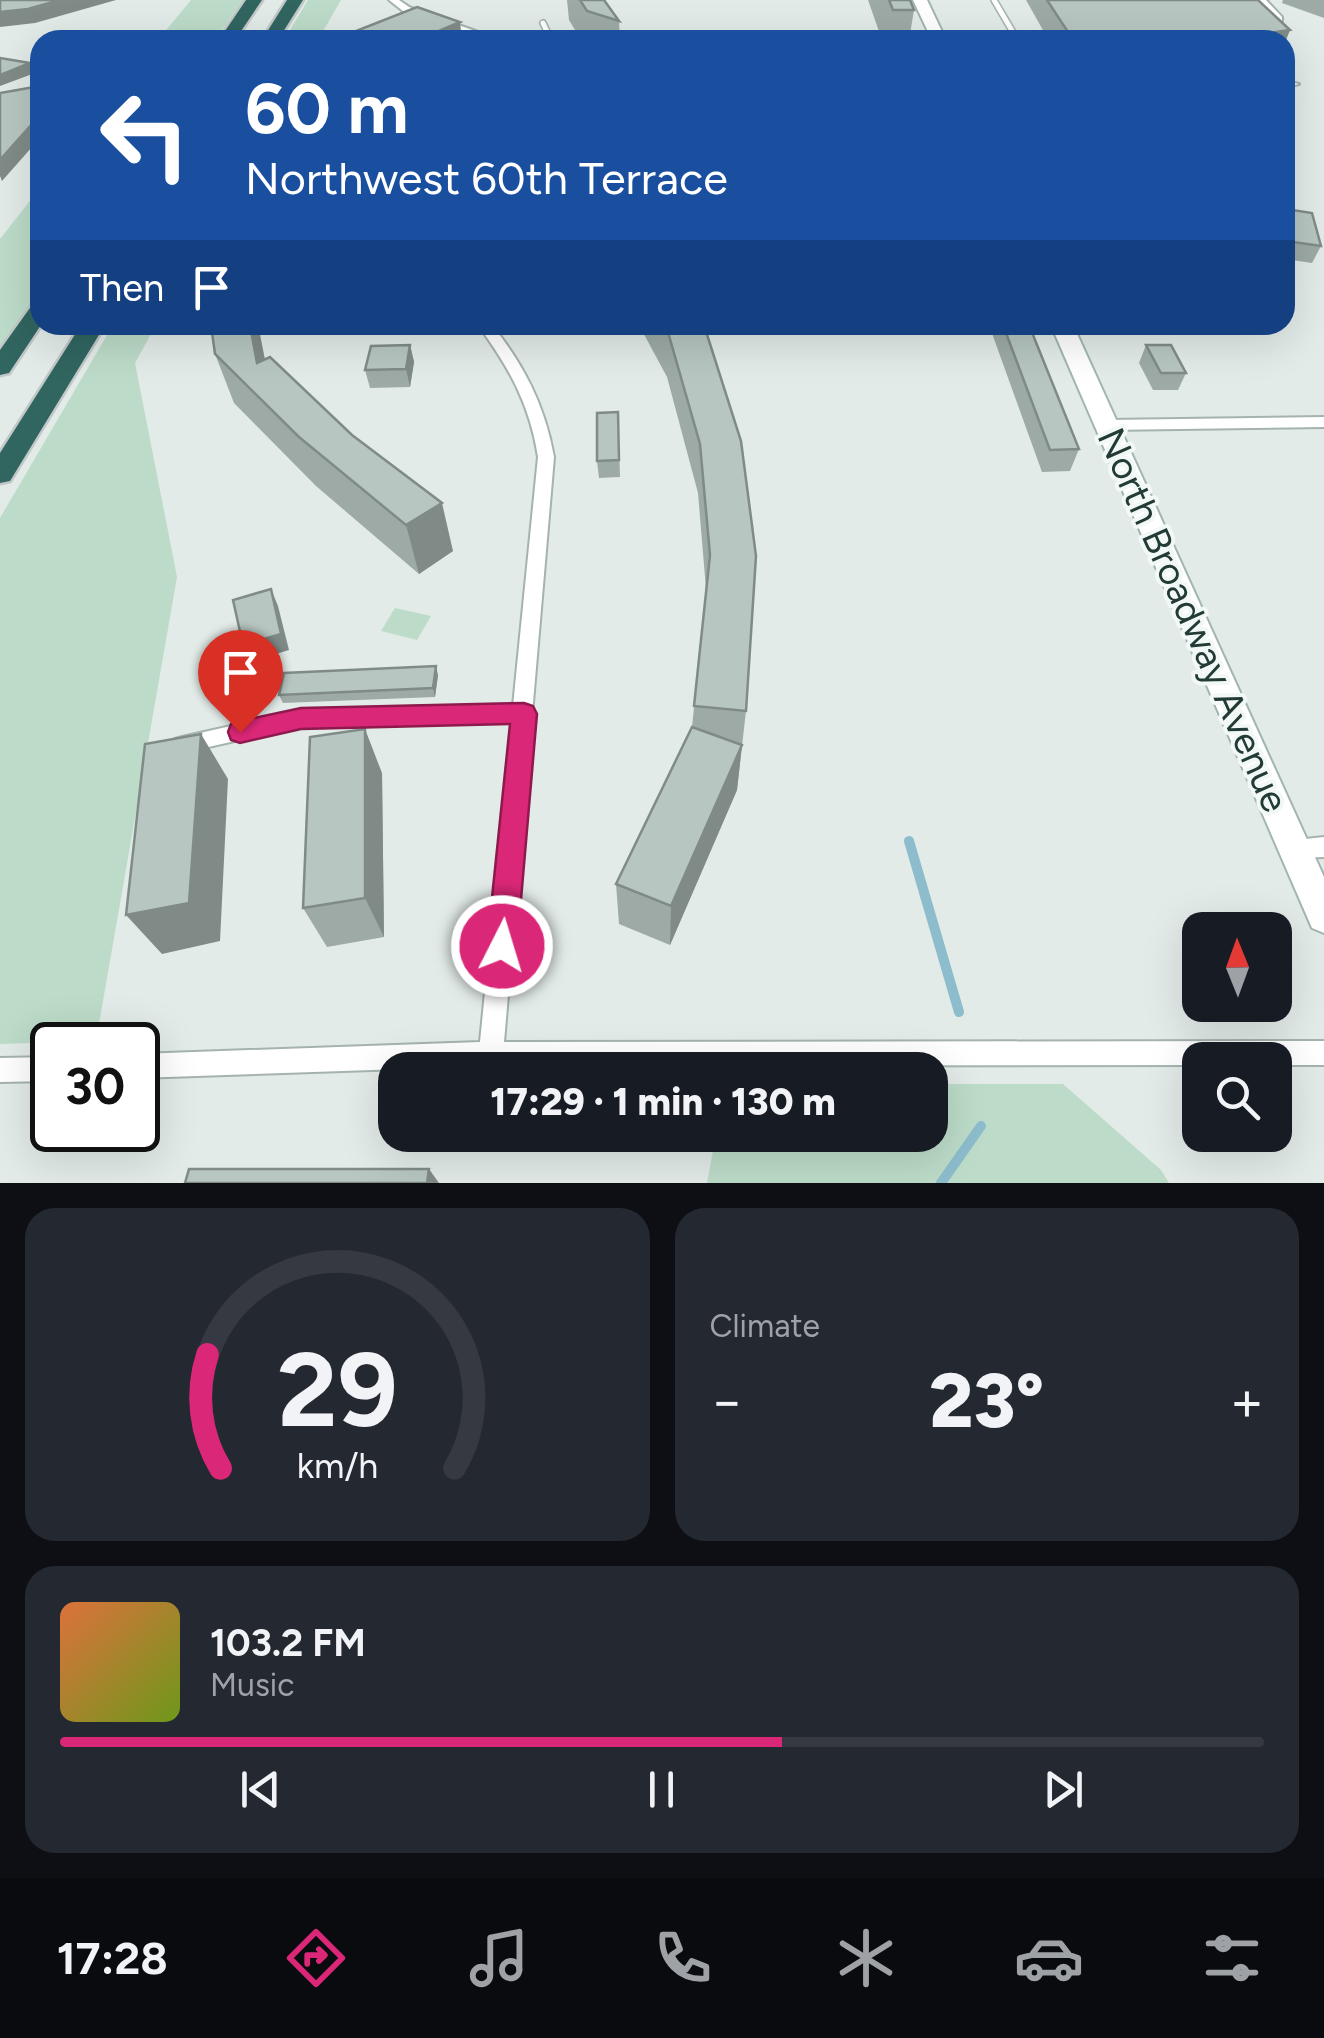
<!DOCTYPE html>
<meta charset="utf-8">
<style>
:root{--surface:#171b24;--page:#242831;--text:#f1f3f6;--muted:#9ea1a6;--line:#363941;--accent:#db2777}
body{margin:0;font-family:Figtree,sans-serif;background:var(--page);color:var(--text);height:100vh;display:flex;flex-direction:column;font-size:38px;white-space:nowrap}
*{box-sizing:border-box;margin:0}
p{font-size:32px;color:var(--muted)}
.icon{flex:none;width:55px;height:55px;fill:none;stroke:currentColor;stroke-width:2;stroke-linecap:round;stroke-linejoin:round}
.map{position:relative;height:1183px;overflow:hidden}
.sheet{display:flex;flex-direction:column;gap:25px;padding:25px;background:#0d0f14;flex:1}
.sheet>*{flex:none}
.banner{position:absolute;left:30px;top:30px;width:1265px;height:305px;border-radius:30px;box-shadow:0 10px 40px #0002;background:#1a4fa0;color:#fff;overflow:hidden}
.needle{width:65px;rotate:359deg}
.fabs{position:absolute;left:1182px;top:912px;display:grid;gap:20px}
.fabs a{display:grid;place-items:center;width:110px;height:110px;border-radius:20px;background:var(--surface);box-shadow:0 10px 40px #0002;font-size:50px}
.speed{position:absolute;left:30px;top:1022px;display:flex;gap:20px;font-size:50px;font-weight:700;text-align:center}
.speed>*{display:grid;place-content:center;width:130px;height:130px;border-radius:50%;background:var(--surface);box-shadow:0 10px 40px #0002;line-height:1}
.speed .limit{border:5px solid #111;border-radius:15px;background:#fff;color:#111}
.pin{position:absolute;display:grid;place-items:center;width:85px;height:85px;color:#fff;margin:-102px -42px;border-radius:50% 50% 50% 0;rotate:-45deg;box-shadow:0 0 10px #0007}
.pin .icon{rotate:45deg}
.me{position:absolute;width:110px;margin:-55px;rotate:5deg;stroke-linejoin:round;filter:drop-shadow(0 0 8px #0008)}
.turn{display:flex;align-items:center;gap:35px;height:210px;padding:0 50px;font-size:45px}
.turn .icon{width:130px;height:130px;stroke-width:2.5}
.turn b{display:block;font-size:70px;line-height:85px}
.then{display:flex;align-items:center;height:95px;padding:0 50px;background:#0003;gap:20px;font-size:38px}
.big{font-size:75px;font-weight:800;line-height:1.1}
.sheet .tile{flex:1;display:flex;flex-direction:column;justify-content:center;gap:15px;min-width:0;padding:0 35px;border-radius:30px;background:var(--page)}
.sheet .dial{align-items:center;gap:0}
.dial svg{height:260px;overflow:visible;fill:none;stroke:var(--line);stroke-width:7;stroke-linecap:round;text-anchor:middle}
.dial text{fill:var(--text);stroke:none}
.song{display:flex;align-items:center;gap:30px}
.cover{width:120px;height:120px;border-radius:15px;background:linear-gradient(135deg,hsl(20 70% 55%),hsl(80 70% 35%))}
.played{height:10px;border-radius:5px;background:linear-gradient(90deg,var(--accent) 60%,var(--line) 60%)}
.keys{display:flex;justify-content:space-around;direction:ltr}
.heat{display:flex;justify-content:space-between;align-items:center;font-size:55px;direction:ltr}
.sheet .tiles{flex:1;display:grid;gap:25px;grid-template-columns:1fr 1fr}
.tile:last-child{grid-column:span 2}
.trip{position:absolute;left:378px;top:1052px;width:570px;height:100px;border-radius:30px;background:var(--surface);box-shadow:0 10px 40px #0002;font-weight:800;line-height:100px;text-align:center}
.tabs{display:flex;height:160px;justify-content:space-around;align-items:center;background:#090b0e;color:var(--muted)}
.tabs .icon{width:70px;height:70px}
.tabs .on{color:var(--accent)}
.tabs b{font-size:45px;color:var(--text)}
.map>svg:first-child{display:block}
.green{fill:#bcdbc8}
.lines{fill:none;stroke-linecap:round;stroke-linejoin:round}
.stream{stroke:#8dbccd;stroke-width:10}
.lane-casing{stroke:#a5b3af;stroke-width:8}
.street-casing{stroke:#a5b3af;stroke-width:4}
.secondary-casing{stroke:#a1b6b1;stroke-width:4}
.highway-casing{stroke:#c1c8c7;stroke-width:5}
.lane{stroke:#fff;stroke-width:5}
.street{fill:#fff;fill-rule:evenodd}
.secondary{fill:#fff;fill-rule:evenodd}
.highway{fill:#316560;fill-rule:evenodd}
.wall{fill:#9daaa6}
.shaded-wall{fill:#808b87}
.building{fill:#b7c6c1;stroke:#808b87;stroke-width:2.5}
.route{fill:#db2777;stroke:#8e194d;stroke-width:2.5}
.labels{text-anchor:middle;stroke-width:8;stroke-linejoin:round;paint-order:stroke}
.street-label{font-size:38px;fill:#233b37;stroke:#f2f8f6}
</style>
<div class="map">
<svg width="1324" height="1183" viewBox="0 0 1324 1183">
<rect width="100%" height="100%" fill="#e2ebe8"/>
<!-- green -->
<path class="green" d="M191 0H243L215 40H158Z
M308 0H341L318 40H284Z
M40 188V291L0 349V239Z
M113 325H156L135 363 177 577 96 1041 0 1044V518Z
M395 608 431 616 417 640 381 631Z
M930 1084H1063L1161 1170 1169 1183H707L716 1135H930Z"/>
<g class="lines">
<!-- stream -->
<path class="stream" d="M909 841 959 1012
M941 1183 981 1126"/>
<defs>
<path id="lane" d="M994 0 1014 34
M543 23 551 40"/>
<path id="street" d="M389 0H399L409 7 500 40H486L403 11Z
M1257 0H1266L1282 17V21H1276Z
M1285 81 1299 84 1285 87Z
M478 325H492C524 365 545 406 554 457L504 1042 1324 1041V1065H1275V1060H1200V1065L491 1066 138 1078V1054L480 1042 512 722 301 726 182 753 175 751 172 745 175 739 182 737 301 710 513 706 538 457C530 405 509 367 478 325Z
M1324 417V427L1107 430 1099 425 1107 420Z
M1324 837V857L1294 858 1286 855 1283 848 1286 841Z
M52 1057V1081L0 1082V1058Z"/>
<path id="secondary" d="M913 0H927L946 40H932Z
M1051 325H1073L1324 877V933L1312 928Z"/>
<path id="highway" d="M246 0H262L235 40H219Z
M287 0H303L278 40H262Z
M40 303 41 325 9 373 0 375V350L32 305Z
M81 325H105L10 481 0 483V453Z"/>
</defs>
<!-- lane casing -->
<use href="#lane" class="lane-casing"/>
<!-- street casing -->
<use href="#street" class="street-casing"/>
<!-- secondary casing -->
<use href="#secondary" class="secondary-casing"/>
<!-- highway casing -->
<use href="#highway" class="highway-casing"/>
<!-- lane -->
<use href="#lane" class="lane"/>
<!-- street -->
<use href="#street" class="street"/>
<!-- secondary -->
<use href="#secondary" class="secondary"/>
<!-- highway -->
<use href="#highway" class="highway"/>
</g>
<!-- wall -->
<path class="wall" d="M567 0H604L619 21 620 40H581L569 20Z
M868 0H910L914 10 909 40H882Z
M1026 0H1258L1290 30 1285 42V40H986L988 32H1044Z
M1283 0H1324V18L1282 3Z
M356 31 462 40H357Z
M1286 209 1321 246 1312 263 1285 259Z
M211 325H257L265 360 453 551 419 574 316 486 234 403 215 354Z
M639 325H704L746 711 737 790 670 945 619 924 616 884 692 727 706 589 698 493 667 377Z
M989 325H1029L1079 449 1070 471 1042 472Z
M410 345 414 362 410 387 370 388 365 370Z
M1146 345 1186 373 1178 390H1153L1139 363Z
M618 412 620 477 599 478 597 461Z
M438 675 435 697 283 703 279 695Z
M382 773 384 937 327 947 303 908Z"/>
<!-- shaded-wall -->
<path class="shaded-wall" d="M60 0H116L35 23 0 27V12Z
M460 22 462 40H418Z
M1290 30 1285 42V40H1218Z
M30 63 35 73 0 86V75Z
M40 115V138L2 181 0 176V160Z
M250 325H257L259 329 275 412 257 363Z
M410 345 414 362 410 387 406 369Z
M442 503 453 551 419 574 406 525Z
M271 589 278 606 289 650 251 662 243 645Z
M436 666 438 675 435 697 433 688Z
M365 729 382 773 384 937 365 898Z
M201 734 228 779 220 941 162 954 126 915Z
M742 745 737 790 670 945 671 906Z
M429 1169 439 1183H427Z"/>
<!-- building -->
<path class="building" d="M0 0H60L28 9 0 12Z
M580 0H604L619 21 587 11Z
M889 0H910L914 10H893Z
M1047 0H1258L1290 30 1219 40H991L988 32H1068Z
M417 7 460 22 418 40H379L356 31Z
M0 58 30 63 0 75Z
M40 86V115L0 160V93Z
M1286 209 1312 213 1321 246 1293 242Z
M211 325H250L257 363 270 357 352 435 442 503 406 525 299 437 215 354Z
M666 325H704L741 441 756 556 746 711 694 706 710 555 700 444Z
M1003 325H1029L1079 449 1050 450Z
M410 345 406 369 365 370 371 346Z
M1146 345H1171L1186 373H1161Z
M618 412 619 460 597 461V413Z
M271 589 281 634 243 645 233 600Z
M436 666 433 688 279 695 284 673Z
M692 727 742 745 671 906 616 884Z
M365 729V898L303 908 310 737Z
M201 734 189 903 126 915 145 744Z
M189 1169H429L427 1183H185Z"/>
<!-- route -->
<path class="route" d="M524 703 533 706 537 714 517 946 512 956 502 960 491 956 487 946 510 724 301 729 240 743 231 740 228 732 231 724 240 721 301 708Z"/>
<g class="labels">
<!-- street labels -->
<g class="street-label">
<text transform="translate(1193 620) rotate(66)" y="13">North Broadway Avenue</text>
</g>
</g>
</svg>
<div class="fabs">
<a><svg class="needle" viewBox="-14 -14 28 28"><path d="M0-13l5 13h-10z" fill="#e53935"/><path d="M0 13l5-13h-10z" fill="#9ea1a6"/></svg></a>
<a><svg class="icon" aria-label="search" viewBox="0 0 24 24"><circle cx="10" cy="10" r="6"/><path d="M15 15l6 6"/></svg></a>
</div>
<div class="speed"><div class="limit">30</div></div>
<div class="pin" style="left:240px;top:732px;background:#d93025"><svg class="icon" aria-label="arrive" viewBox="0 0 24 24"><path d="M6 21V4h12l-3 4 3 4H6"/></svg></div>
<svg class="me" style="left:502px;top:946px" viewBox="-20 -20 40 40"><circle r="17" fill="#db2777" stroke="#fff" stroke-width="3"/><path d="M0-11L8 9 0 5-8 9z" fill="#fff"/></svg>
<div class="trip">17:29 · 1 min · 130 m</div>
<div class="banner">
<div class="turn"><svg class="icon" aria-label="left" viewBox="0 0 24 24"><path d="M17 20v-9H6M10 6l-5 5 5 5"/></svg><div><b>60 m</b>Northwest 60th Terrace</div></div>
<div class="then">Then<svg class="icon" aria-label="arrive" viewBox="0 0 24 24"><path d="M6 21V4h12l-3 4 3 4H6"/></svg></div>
</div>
</div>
<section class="sheet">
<div class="tiles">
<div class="tile dial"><svg viewBox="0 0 100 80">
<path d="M14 69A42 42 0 1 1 86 69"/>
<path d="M14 69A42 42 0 0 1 10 34" stroke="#db2777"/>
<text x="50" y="56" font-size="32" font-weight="700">29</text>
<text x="50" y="72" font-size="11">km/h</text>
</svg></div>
<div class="tile"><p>Climate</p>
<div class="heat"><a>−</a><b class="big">23°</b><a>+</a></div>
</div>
<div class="tile">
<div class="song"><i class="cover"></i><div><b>103.2 FM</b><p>Music</p></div></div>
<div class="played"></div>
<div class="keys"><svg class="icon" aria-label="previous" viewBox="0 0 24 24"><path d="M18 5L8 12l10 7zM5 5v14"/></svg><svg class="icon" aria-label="pause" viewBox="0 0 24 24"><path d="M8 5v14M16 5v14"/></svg><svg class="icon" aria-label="next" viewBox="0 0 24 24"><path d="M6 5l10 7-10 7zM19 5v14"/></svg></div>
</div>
</div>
</section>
<nav class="tabs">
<b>17:28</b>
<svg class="icon on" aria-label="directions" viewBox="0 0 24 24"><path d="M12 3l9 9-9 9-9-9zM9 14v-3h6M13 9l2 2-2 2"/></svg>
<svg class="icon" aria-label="music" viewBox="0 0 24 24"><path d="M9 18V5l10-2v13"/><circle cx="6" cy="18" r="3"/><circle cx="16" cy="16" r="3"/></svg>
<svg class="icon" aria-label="phone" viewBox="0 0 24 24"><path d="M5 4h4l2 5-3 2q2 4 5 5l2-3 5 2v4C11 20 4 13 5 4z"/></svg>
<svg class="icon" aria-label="climate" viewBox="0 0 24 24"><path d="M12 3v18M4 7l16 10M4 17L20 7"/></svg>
<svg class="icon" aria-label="car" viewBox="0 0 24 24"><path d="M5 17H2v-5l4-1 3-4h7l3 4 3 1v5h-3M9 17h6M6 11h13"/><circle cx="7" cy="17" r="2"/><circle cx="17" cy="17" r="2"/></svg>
<svg class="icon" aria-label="filters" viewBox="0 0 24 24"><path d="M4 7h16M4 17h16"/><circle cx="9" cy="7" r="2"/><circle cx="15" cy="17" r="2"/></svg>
</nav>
